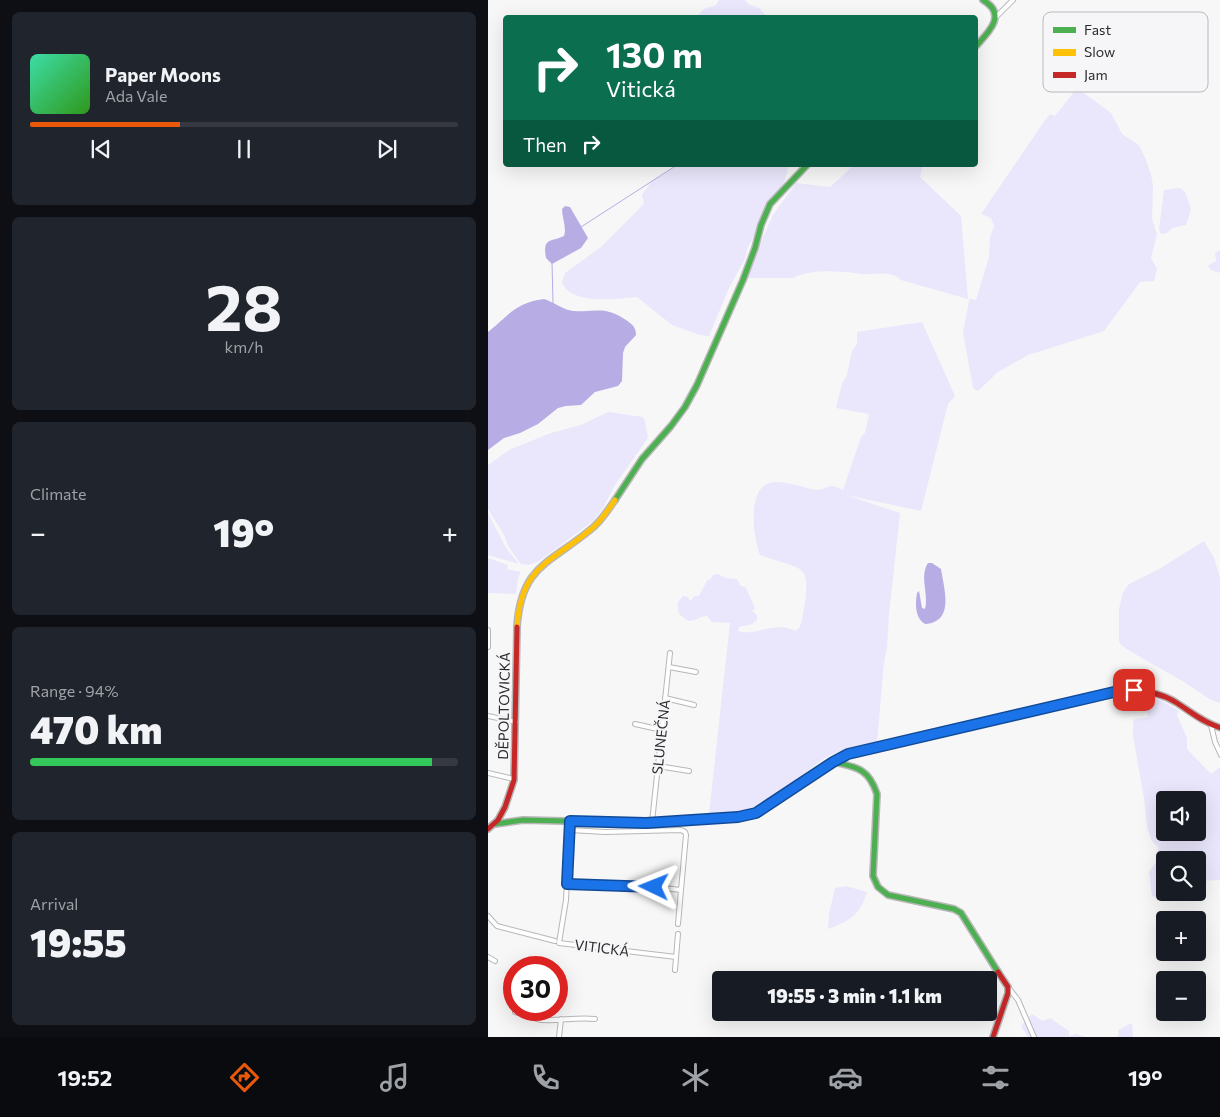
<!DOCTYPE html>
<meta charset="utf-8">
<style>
:root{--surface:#171b24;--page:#20242c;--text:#f1f3f6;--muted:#9ea1a6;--line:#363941;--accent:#ea580c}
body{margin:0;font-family:Commissioner,sans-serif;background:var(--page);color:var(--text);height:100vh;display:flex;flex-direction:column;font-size:19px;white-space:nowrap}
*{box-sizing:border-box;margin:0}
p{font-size:16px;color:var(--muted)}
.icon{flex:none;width:28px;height:28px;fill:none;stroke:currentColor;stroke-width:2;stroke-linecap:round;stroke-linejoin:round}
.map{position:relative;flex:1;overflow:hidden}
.side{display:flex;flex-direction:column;gap:12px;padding:12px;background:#0d0f14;width:488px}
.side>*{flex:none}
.guide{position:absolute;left:15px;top:15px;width:475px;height:152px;border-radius:5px;box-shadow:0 5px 20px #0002;background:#0b6e4f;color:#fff;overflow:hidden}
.buttons{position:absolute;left:668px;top:791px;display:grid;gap:10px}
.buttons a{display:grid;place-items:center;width:50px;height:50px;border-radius:5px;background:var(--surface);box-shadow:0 5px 20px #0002;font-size:25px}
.speed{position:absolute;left:15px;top:956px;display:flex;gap:10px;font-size:25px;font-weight:700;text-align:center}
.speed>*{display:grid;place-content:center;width:65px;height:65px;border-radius:50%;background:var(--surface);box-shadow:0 5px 20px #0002;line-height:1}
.speed .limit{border:8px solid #d22;background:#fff;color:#111}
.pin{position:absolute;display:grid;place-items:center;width:42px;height:42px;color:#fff;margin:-21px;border-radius:10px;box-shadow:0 2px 8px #0006}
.me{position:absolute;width:55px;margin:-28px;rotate:272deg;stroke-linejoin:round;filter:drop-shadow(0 0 4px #0008)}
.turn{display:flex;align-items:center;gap:18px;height:105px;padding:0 20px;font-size:22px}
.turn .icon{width:65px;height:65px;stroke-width:2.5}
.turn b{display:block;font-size:35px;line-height:42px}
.then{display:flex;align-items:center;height:48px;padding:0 20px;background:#0003;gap:10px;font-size:19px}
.big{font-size:38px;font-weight:800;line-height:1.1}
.side .card{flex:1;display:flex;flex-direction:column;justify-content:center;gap:8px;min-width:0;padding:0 18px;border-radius:8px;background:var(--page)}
.side .dial{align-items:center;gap:0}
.dial b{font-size:65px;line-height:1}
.song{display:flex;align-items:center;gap:15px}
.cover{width:60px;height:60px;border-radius:8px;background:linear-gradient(135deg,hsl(160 70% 55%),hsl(110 70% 35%))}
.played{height:5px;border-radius:2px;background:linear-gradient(90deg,var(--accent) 35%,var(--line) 35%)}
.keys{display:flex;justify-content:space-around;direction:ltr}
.heat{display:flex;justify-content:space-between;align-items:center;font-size:28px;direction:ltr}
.charge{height:8px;border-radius:4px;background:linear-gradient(90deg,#34c759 94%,var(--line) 0)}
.trip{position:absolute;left:224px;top:971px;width:285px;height:50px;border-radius:5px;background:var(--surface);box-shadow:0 5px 20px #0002;font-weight:800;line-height:50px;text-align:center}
.dock{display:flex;height:80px;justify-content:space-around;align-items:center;background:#090b0e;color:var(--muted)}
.dock .icon{width:35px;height:35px}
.dock .selected{color:var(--accent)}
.dock b{font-size:22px;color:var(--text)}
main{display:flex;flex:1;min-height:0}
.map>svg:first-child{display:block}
.green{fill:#eae6fb;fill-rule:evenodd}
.water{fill:#b8ace4}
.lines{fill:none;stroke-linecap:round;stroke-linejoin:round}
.stream{stroke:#b8ace4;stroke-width:1}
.street-casing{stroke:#b7b7b8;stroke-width:6}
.fast-casing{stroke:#b7b7b8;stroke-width:8}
.slow-casing{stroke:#b7b7b8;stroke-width:8}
.jam-casing{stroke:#b7b7b8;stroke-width:8}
.street{stroke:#fefefe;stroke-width:4}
.fast{stroke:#4caf50;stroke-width:5}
.slow{stroke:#ffc107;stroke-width:5}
.jam{stroke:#c62828;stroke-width:5}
.route-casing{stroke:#114b97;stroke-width:12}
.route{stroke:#1a73e8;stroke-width:9}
.labels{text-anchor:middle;stroke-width:4;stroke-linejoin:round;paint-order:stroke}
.street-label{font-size:14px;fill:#2b2b2c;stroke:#f6f6f9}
.key{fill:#f6f6f9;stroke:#b9b9bc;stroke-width:1}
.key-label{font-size:14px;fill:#2b2b2c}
</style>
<main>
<section class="side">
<div class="card">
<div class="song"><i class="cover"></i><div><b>Paper Moons</b><p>Ada Vale</p></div></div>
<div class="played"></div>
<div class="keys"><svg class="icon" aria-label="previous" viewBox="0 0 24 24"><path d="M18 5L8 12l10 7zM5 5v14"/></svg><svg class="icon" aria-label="pause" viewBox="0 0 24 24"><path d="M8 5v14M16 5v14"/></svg><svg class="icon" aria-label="next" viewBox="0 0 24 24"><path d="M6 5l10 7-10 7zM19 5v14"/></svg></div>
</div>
<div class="card dial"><b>28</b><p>km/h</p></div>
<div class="card"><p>Climate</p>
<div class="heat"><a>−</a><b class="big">19°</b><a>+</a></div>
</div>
<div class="card"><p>Range · 94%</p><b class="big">470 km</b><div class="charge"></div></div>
<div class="card"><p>Arrival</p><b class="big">19:55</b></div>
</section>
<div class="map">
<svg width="733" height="1037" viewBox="0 0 733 1037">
<rect width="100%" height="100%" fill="#f7f7f8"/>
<!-- green -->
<path class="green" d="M231 0H257L260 4 271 8 279 17H208L216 9 228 5Z
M589 88 623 113 634 134 651 145 658 160 663 174 665 186 664 219 669 234 663 258 669 269 666 281 652 282 616 331 540 355 510 372 490 391 485 388 475 332 481 301 482 299 488 300 501 257 502 237 506 226 503 218 493 214 555 123 562 114 567 116Z
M190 165H240L245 167 247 165H301L297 180 259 249 257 259 241 288 221 336 212 335 184 325 149 297C128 299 84 305 74 283L77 273 113 247 156 204 154 195 163 182Z
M366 165H435L432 177 473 216 480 299 413 280C404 271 390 274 379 274 375 275 371 273 367 273 349 271 321 269 305 278H257L285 215 308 183 342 187Z
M692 188 697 192 703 209 698 225 684 228 679 233 673 234 671 229 676 190Z
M732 250V273L723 270 720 266 728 261 727 253Z
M434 322 467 396 460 404 433 511 358 495 412 513 401 614 399 648 396 662 389 742C372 745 352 749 337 758 315 773 296 794 271 805 256 812 238 812 221 814L242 623 224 622 219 616C211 616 209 621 200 621L191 614 189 604 195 596 200 597 202 601 207 596H211L220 579 222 580 225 575 230 574 237 578 249 579 252 585 258 588 266 606 267 609 264 611 269 615V620L264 624 251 627 250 631C267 637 287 620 307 631L312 627C315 616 324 577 313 570 307 565 281 559 272 555 265 537 257 482 288 482 301 482 316 488 329 490 335 490 339 486 344 486 348 486 352 489 355 490L373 437 377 433 381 414 348 408 354 384 359 375 364 351 369 344V332Z
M120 412 155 417 157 421 160 438 127 485 115 508 105 521 51 561 41 565 33 564 20 546 16 535 0 509V465L21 450 63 433 93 425Z
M0 513 18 548 31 564 0 555Z
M716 541 726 558 732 578V703L723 700 696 682 640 650 633 645 631 641V609L635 592 641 584 671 569Z
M0 558 20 565 19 569 33 572 30 578 28 594 0 593Z
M664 698 674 701 691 711 689 715 699 738V749L723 774 733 766 732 880 710 881 709 883V860H676L677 893 667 897 664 896 661 872 668 862 670 851V847L664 841 659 827 656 798 645 736V722L647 719 660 717 658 703 660 699ZM676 800H709V832H676Z
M358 886 379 892C372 915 362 921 340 929L341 914 347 888Z
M544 1014 555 1021 562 1018 581 1031V1036L588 1034 597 1037H540L533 1026Z
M644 1023 645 1037H629L631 1034 630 1030Z"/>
<!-- water -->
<path class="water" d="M77 206 82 207 100 238 93 248 64 264 58 258C54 237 64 242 76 236 79 228 74 218 74 209Z
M56 299C65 302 76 310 85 311 110 313 114 305 138 320 144 324 148 327 148 335L137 347 135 353 134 381 130 386 107 392 93 405 78 406 70 408 50 424 32 433 16 438 0 450V332C21 315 27 303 56 299Z
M440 563H444L453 569C456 589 467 622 437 624 427 618 427 604 429 593L431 591 434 608 437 609C441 595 431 576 440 563Z"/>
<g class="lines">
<!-- stream -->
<path class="stream" d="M93 227 189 165
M64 262 65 303"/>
<defs>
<path id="street" d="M509 16 525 0
M0 630V647
M181 667 208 672
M177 698 206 705
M0 716 28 722
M147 724 174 730
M723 725 727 742 733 755
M170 766 201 771
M0 773 26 779
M82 821 78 900 71 943 188 957
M164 822 182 653
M79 884 166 887 193 890 198 835 197 832 193 830 117 832 82 830
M0 916 9 926 67 941
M190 924 193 890
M0 957 7 961
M187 970 190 934
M520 987 530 1000 546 1037
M27 1012C36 1014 45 1019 54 1020 72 1021 89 1017 107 1019
M71 1037 73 1019"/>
<path id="fast" d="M488 46C502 31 519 14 495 0
M127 500 154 459 183 426 197 407 209 385 255 280 267 248 273 225 282 204 319 165
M346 762C369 767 381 769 389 794L385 876 390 887 400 895 466 909 473 913 510 972
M7 824 35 820 158 823 250 817 268 813 345 762 360 755 613 695"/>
<path id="slow" d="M29 627C33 566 61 564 102 530 113 522 119 511 127 500"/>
<path id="jam" d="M613 695C639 689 666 688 689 703 703 712 716 723 733 728
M0 829 10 820 17 807 26 780 29 627
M505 1037 520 993V987L510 972"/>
</defs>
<!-- street casing -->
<use href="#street" class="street-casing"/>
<!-- fast casing -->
<use href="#fast" class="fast-casing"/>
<!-- slow casing -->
<use href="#slow" class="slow-casing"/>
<!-- jam casing -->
<use href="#jam" class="jam-casing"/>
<!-- street -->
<use href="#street" class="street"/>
<!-- fast -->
<use href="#fast" class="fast"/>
<!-- slow -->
<use href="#slow" class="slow"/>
<!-- jam -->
<use href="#jam" class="jam"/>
</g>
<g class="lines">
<defs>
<path id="route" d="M166 887 79 884 82 821 158 823 250 817 268 813 345 762 360 754 626 692 646 690"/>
</defs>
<!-- route casing -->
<use href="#route" class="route-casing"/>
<!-- route -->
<use href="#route" class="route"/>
</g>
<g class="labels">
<!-- street labels -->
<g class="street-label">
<text transform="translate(16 706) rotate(-89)" y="5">DĚPOLTOVICKÁ</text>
<text transform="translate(173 737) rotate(-84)" y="5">SLUNEČNÁ</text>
<text transform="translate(114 948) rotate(7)" y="5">VITICKÁ</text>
</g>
</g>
<!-- legend -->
<rect x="555" y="12" width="165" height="80" rx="8" class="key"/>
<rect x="565" y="27" width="23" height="6" fill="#4caf50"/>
<rect x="565" y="49" width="23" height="7" fill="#ffc107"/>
<rect x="565" y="72" width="23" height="6" fill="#c62828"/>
<g class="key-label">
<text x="596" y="35">Fast</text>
<text x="596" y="57">Slow</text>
<text x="596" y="80">Jam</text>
</g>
</svg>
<div class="buttons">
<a><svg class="icon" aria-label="sound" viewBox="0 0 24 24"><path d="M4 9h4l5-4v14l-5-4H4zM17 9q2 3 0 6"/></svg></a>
<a><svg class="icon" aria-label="search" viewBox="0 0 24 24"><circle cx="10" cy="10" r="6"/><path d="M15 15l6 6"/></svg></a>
<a>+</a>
<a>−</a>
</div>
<div class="speed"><div class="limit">30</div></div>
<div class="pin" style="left:646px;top:690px;background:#d93025"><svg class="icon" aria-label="arrive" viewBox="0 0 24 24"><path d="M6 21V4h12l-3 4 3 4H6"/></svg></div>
<svg class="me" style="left:166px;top:887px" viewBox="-20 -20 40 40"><path d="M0-17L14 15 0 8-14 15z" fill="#1a73e8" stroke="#fff" stroke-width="4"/></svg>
<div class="trip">19:55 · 3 min · 1.1 km</div>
<div class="guide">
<div class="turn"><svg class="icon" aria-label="right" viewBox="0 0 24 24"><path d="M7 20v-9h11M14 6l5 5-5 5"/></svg><div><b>130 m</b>Vitická</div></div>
<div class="then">Then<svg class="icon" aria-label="right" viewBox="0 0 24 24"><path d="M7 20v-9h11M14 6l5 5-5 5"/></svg></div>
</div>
</div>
</main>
<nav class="dock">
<b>19:52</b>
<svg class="icon selected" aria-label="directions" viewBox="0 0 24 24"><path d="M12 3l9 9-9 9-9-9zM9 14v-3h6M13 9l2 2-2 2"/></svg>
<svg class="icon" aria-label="music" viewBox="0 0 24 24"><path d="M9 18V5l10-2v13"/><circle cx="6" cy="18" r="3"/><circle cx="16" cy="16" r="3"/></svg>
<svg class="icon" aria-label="phone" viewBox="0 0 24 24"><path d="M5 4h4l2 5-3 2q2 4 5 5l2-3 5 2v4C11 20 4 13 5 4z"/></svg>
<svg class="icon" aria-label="climate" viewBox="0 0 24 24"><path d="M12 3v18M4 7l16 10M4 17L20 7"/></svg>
<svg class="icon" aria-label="car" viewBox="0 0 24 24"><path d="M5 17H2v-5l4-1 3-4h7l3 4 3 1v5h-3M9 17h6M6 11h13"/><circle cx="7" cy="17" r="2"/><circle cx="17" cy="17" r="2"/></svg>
<svg class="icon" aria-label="filters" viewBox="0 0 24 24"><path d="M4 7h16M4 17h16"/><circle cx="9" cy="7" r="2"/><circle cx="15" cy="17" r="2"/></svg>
<b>19°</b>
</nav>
